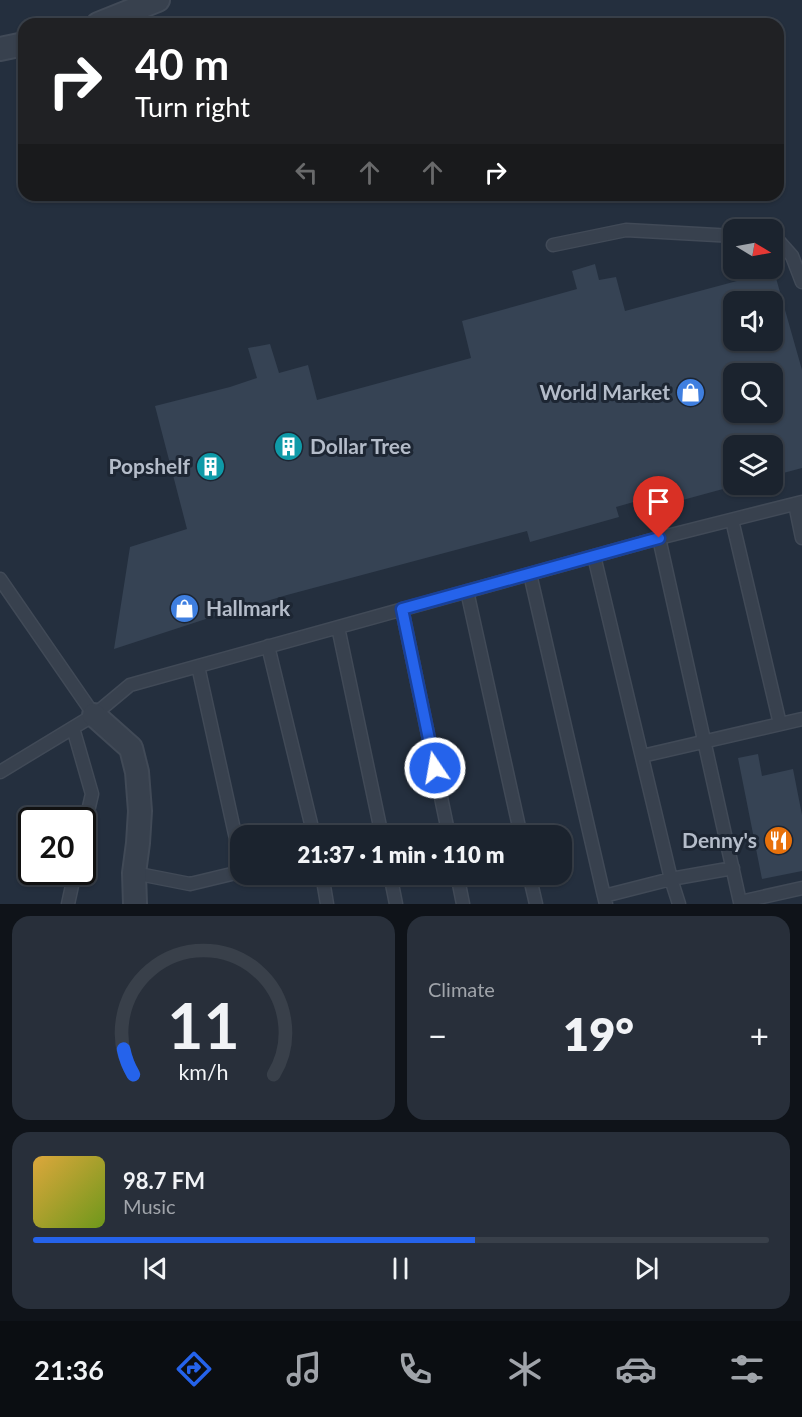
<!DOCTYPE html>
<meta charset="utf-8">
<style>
:root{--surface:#1b232e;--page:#282f3a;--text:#f1f3f6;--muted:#a0a4aa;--line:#39404a;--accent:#2563eb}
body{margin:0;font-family:Lato,sans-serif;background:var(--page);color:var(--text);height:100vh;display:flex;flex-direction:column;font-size:22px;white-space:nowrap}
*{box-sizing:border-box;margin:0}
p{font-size:20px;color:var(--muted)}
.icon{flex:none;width:33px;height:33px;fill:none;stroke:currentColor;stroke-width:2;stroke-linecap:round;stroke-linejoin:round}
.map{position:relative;height:904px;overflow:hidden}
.sheet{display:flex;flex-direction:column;gap:12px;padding:12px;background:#0f1319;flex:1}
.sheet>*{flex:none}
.banner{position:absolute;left:18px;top:18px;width:766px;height:183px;border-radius:18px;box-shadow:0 2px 4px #0004,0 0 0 2px var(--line);background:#202124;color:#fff;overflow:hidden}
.needle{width:39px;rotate:100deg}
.buttons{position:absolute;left:723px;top:219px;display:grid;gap:12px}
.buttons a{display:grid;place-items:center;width:60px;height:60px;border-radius:12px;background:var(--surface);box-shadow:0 2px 4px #0004,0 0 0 2px var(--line);font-size:30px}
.speed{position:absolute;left:18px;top:807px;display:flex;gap:12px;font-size:30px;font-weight:700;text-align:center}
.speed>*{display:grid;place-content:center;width:78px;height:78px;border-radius:50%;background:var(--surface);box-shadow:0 2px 4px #0004,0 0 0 2px var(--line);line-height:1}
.speed .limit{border:3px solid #111;border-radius:9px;background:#fff;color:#111}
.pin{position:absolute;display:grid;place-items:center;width:51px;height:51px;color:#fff;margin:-62px -26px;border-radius:50% 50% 50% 0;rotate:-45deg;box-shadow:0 0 6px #0007}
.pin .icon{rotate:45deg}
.me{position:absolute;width:66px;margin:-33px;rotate:348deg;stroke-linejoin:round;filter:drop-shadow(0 0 4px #0008)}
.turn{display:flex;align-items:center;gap:21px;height:126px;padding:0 18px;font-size:27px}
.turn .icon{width:78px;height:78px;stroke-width:2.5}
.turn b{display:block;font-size:42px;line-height:51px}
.lanes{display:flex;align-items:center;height:57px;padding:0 18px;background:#0003;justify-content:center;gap:30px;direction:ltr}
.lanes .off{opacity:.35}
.big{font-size:45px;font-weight:800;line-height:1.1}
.sheet .card{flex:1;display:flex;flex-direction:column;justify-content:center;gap:9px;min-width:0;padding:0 21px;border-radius:18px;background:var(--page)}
.sheet .dial{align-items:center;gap:0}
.dial svg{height:156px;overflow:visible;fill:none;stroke:var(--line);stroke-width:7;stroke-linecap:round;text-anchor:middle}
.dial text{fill:var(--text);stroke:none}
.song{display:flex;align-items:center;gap:18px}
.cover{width:72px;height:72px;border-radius:9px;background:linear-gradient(135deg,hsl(40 70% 55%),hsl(80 70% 35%))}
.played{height:6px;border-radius:3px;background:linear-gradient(90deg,var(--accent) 60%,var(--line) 60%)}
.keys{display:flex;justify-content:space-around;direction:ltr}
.heat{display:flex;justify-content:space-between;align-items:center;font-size:33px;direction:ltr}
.sheet .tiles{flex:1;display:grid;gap:12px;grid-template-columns:1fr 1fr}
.card:last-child{grid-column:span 2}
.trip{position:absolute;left:230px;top:825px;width:342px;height:60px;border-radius:18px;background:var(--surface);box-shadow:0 2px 4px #0004,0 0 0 2px var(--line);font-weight:800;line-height:60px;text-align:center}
.dock{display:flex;height:96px;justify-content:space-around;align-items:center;background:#0b0e12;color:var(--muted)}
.dock .icon{width:42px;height:42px}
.dock .on{color:var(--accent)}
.dock b{font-size:27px;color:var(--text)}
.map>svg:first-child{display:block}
.building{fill:#364354;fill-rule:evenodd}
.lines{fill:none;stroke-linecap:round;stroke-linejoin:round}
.lane-casing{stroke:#414a57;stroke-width:15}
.street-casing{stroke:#414a57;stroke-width:26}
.lane{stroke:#38414e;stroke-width:12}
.street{stroke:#38414e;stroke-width:22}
.route-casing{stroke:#184099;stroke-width:15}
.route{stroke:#2563eb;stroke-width:10}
.labels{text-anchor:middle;stroke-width:6;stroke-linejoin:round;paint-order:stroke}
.poi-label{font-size:21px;font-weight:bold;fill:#b4bcc9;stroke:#1d2633;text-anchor:end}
</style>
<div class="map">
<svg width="802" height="904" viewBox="0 0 802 904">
<rect width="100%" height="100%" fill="#242f3e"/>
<!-- building -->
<path class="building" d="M595 264 599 280 616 277 625 311 774 271 802 370V468L772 476V446H734V486L679 501 676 490 616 507 619 517 530 542 527 531 287 595 212 617 114 649 130 547 187 529 155 406 230 387 257 378 248 348 270 344 279 373 308 365 317 400 471 358 462 321 577 289 572 271ZM734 302H772V340H734ZM734 374H772V412H734Z
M758 754 762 776 793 769 802 815V871L762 879 738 758Z"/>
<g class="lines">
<defs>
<path id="lane" d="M772 238H776L792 256 802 282
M553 245 626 230 734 236
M795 504 802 538
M732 520 780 724
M659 538 740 902 802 888
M594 556 671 879 733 868
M530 574 604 896
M0 579 94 715
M467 591 521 836
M402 609 449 836
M338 627 382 836
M268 646 314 836
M198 666 240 857
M73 728 92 794 82 837
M642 756 802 719
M0 772 94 715 130 685 659 538 802 502
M134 873 190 884 240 872
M322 874 327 904
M390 874 396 904
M457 874 463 904
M529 874 536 904
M68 904 75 872
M606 904 604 896 671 879 679 904"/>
<path id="street" d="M98 24 158 0
M0 49 24 44
M94 715 131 748 137 772 140 811 138 843 134 873 135 904"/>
</defs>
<!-- lane casing -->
<use href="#lane" class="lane-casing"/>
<!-- street casing -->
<use href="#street" class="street-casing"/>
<!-- lane -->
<use href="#lane" class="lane"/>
<!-- street -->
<use href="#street" class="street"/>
</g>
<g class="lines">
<defs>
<path id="route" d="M435 768 402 609 659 538"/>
</defs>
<!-- route casing -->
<use href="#route" class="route-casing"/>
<!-- route -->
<use href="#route" class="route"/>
</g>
<!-- icons -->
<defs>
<symbol id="shop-disc" viewBox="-11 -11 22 22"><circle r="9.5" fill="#3f7fe0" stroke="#1d2633"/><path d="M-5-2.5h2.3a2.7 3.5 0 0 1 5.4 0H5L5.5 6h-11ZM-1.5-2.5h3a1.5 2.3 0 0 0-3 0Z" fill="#fff"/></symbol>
<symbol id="building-disc" viewBox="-11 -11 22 22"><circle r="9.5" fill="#0f9aa8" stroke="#1d2633"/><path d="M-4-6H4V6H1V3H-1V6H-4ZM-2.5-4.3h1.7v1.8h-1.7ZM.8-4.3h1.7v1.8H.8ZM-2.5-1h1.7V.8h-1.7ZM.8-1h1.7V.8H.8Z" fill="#fff"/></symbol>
<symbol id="restaurant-disc" viewBox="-11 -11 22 22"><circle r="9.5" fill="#e8710a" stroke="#1d2633"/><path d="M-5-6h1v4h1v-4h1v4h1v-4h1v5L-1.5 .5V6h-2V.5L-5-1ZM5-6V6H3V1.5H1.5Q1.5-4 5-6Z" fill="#fff"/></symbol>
</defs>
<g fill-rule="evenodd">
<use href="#shop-disc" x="674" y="376" width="33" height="33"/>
<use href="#building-disc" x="272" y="430" width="33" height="33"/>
<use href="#building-disc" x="194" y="450" width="33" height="33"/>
<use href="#shop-disc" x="168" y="592" width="33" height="33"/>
<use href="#restaurant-disc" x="762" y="824" width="33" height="33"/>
</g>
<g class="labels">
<!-- poi labels -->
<g class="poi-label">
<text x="670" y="400">World Market</text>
<text x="310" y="454" text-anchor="start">Dollar Tree</text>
<text x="190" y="474">Popshelf</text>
<text x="206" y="616" text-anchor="start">Hallmark</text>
<text x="757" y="848">Denny's</text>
</g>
</g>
</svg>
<div class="buttons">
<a><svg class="needle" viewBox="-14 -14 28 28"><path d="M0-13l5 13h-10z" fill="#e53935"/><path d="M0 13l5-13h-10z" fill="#a0a4aa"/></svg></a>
<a><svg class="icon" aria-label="sound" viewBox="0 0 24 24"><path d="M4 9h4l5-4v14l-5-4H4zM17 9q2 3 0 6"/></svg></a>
<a><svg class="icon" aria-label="search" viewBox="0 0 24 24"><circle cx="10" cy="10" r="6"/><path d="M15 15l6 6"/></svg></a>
<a><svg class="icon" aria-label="layers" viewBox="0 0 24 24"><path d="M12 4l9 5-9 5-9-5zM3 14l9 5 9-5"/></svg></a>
</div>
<div class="speed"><div class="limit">20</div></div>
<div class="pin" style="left:659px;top:538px;background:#d93025"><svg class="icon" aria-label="arrive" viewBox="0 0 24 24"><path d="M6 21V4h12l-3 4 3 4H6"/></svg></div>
<svg class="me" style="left:435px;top:768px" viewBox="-20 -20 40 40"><circle r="17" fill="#2563eb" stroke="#fff" stroke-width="3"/><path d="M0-11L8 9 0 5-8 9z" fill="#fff"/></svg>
<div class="trip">21:37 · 1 min · 110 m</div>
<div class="banner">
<div class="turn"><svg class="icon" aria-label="right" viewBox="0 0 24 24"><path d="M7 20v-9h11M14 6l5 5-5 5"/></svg><div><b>40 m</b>Turn right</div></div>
<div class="lanes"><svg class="icon off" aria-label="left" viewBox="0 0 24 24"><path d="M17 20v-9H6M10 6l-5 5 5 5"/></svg><svg class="icon off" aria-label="ahead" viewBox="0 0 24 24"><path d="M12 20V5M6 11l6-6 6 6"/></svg><svg class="icon off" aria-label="ahead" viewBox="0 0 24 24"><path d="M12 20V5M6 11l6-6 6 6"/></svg><svg class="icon" aria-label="right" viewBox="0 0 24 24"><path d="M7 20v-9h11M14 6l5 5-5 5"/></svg></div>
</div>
</div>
<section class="sheet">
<div class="tiles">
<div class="card dial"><svg viewBox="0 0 100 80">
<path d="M14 69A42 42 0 1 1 86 69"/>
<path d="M14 69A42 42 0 0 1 9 56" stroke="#2563eb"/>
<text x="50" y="56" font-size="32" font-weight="700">11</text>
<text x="50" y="72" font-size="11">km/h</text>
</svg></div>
<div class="card"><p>Climate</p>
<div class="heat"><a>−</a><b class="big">19°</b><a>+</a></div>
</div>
<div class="card">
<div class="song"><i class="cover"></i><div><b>98.7 FM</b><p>Music</p></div></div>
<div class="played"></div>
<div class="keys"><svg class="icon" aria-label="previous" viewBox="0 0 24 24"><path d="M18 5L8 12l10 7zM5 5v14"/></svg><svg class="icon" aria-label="pause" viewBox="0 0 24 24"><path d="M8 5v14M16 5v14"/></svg><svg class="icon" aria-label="next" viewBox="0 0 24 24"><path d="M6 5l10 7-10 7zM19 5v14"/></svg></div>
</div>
</div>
</section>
<nav class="dock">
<b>21:36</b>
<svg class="icon on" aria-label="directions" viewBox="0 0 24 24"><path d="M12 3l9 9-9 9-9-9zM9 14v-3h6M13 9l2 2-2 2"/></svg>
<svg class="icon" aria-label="music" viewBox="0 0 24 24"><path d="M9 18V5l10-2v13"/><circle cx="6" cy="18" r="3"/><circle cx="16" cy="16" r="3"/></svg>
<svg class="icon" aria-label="phone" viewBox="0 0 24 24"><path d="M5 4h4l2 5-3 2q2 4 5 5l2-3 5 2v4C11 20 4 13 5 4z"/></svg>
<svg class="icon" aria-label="climate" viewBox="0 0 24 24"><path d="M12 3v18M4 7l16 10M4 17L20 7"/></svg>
<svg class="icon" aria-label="car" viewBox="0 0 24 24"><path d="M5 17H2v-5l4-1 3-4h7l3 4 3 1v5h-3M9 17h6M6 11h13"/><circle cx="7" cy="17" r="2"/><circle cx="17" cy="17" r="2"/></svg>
<svg class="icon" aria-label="filters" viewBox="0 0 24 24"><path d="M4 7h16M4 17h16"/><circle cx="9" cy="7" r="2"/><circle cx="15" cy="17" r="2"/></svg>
</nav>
